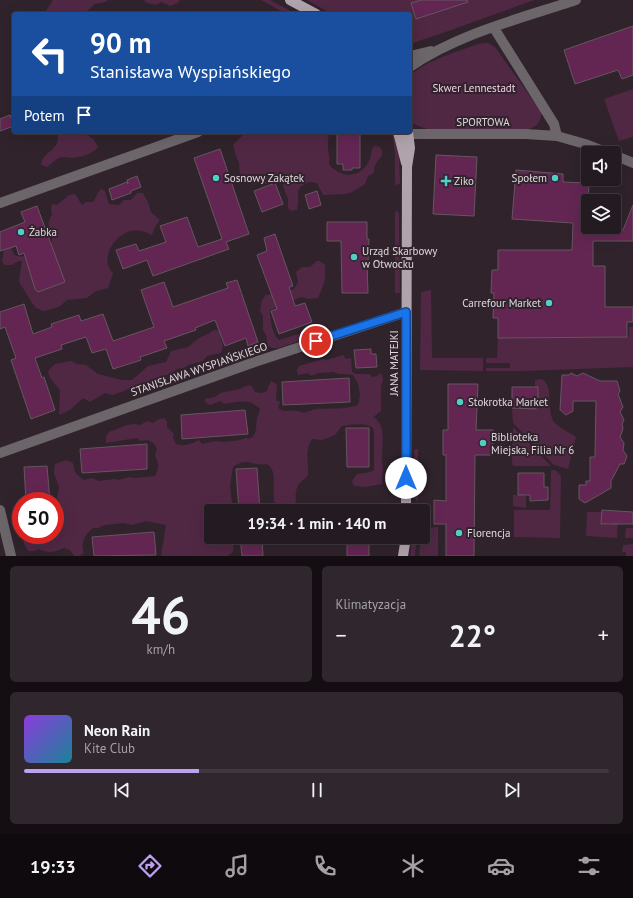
<!DOCTYPE html>
<html lang="pl">
<meta charset="utf-8">
<style>
:root{--surface:#241a21;--page:#30272e;--text:#f1f3f6;--muted:#a3a1a5;--line:#41383f;--accent:#bca0f2}
body{margin:0;font-family:"PT Sans",sans-serif;background:var(--page);color:var(--text);height:100vh;display:flex;flex-direction:column;font-size:15px;white-space:nowrap}
*{box-sizing:border-box;margin:0}
p{font-size:13px;color:var(--muted)}
.icon{flex:none;width:22px;height:22px;fill:none;stroke:currentColor;stroke-width:2;stroke-linecap:round;stroke-linejoin:round}
.map{position:relative;height:556px;overflow:hidden}
.drawer{display:flex;flex-direction:column;gap:10px;padding:10px;background:#140e12;flex:1}
.drawer>*{flex:none}
.hud{position:absolute;left:12px;top:12px;width:400px;height:122px;border-radius:4px;box-shadow:0 4px 16px #0002,0 0 0 1px var(--line);background:#1a4fa0;color:#fff;overflow:hidden}
.tools{position:absolute;left:581px;top:146px;display:grid;gap:8px}
.tools a{display:grid;place-items:center;width:40px;height:40px;border-radius:4px;background:var(--surface);box-shadow:0 4px 16px #0002,0 0 0 1px var(--line);font-size:20px}
.speed{position:absolute;left:12px;top:492px;display:flex;gap:8px;font-size:20px;font-weight:700;text-align:center}
.speed>*{display:grid;place-content:center;width:52px;height:52px;border-radius:50%;background:var(--surface);box-shadow:0 4px 16px #0002,0 0 0 1px var(--line);line-height:1}
.speed .limit{border:6px solid #d22;background:#fff;color:#111}
.pin{position:absolute;display:grid;place-items:center;width:34px;height:34px;color:#fff;margin:-17px;border:2px solid #fff;border-radius:50%;box-shadow:0 1px 4px #0007}
.me{position:absolute;width:44px;margin:-22px;rotate:0deg;stroke-linejoin:round;filter:drop-shadow(0 0 3px #0008)}
.turn{display:flex;align-items:center;gap:14px;height:84px;padding:0 12px;font-size:18px}
.turn .icon{width:52px;height:52px;stroke-width:2.5}
.turn b{display:block;font-size:28px;line-height:34px}
.then{display:flex;align-items:center;height:38px;padding:0 12px;background:#0003;gap:8px;font-size:15px}
.big{font-size:30px;font-weight:700;line-height:1.1}
.drawer .tile{flex:1;display:flex;flex-direction:column;justify-content:center;gap:6px;min-width:0;padding:0 14px;border-radius:6px;background:var(--page)}
.drawer .dial{align-items:center;gap:0}
.dial b{font-size:52px;line-height:1}
.song{display:flex;align-items:center;gap:12px}
.cover{width:48px;height:48px;border-radius:6px;background:linear-gradient(135deg,hsl(270 70% 55%),hsl(190 70% 35%))}
.played{height:4px;border-radius:2px;background:linear-gradient(90deg,var(--accent) 30%,var(--line) 30%)}
.keys{display:flex;justify-content:space-around;direction:ltr}
.heat{display:flex;justify-content:space-between;align-items:center;font-size:22px;direction:ltr}
.drawer .tiles{flex:1;display:grid;gap:10px;grid-template-columns:1fr 1fr}
.tile:last-child{grid-column:span 2}
.trip{position:absolute;left:204px;top:504px;width:226px;height:40px;border-radius:4px;background:var(--surface);box-shadow:0 4px 16px #0002,0 0 0 1px var(--line);font-weight:700;line-height:40px;text-align:center}
.dock{display:flex;height:64px;justify-content:space-around;align-items:center;background:#0e0a0d;color:var(--muted)}
.dock .icon{width:28px;height:28px}
.dock .active{color:var(--accent)}
.dock b{font-size:18px;color:var(--text)}
.map>svg:first-child{display:block}
.green{fill:#502844}
.building{fill:#632652;stroke:#65565f}
.lines{fill:none;stroke-linecap:round;stroke-linejoin:round}
.minor{stroke:#6c666a;stroke-width:10}
.major{stroke:#b1a3ac;stroke-width:10}
.route-casing{stroke:#114b97;stroke-width:10}
.route{stroke:#1a73e8;stroke-width:7}
.poi-dot{fill:#54cdc6;stroke:#30232c;stroke-width:1.5}
.labels{text-anchor:middle;stroke-width:4;stroke-linejoin:round;paint-order:stroke}
.park-label{font-size:11px;fill:#f5cee7;stroke:#30232c}
.street-label{font-size:11px;fill:#e0d7dd;stroke:#30232c}
.poi-label{font-size:11px;fill:#e0d7dd;stroke:#30232c;text-anchor:start}
</style>
<div class="map">
<svg width="633" height="556" viewBox="0 0 633 556">
<rect width="100%" height="100%" fill="#30232c"/>
<!-- green -->
<path class="green" d="M53 0H107L106 2 95 4 84 14H44Z
M144 0H180L178 3 170 6 161 2 157 5 147 3Z
M261 0H270L296 14H286Z
M307 0H534L454 29 410 44V14H332Z
M484 43H488L495 47 541 112C542 120 537 127 529 129H428C421 127 415 126 410 120V76C426 60 457 52 478 44Z
M633 89V137L619 141 604 99Z
M57 132C72 132 92 130 98 147 93 154 81 157 73 158 68 158 61 156 57 159 54 161 51 164 47 167L41 165C42 151 63 150 57 132Z
M255 132H329C329 137 327 142 328 146 328 153 330 156 329 164 338 176 355 179 365 167 370 162 371 155 372 149L375 146 380 147 382 151V156C376 162 374 165 374 173L368 176 365 184 352 192 345 194 323 195 317 183 309 182 300 187 298 191V203L297 210 291 211 288 208V199L283 186V182L277 179 266 184 249 183 240 177 239 163 236 156 233 145 243 135 251 134Z
M392 132H394L399 149 400 184 395 185V154Z
M101 189 105 191 109 204 119 205 124 200H131L137 193H143L148 202 151 212 160 220 155 227 152 235C146 232 138 229 131 231 114 235 99 259 113 273L108 288 96 291 87 298 67 300 59 307 44 311 36 308 32 303 21 285 19 281 22 261H18L12 265H5L2 262 4 247 10 243 14 255C28 260 38 252 51 247 51 244 52 240 52 237 50 226 45 225 52 215L51 208 52 204 57 205 69 195 75 194 82 205 86 202H93C97 197 96 193 101 189Z
M397 211 399 213 400 293H395V212Z
M317 261H320L325 265C326 280 324 285 318 298L308 299 302 297 281 304 273 309 270 310C270 319 272 334 279 340L295 335 303 333 309 335 308 338 278 348H273L268 346 266 335 263 330V316L260 310 262 300 266 295 276 294 294 289 298 282 296 272 302 267H310Z
M431 290 432 358H483V371L420 370 421 292Z
M629 327H633V367L522 371H486V368H510V363H486V358H497L498 338 627 337 629 336Z
M214 330 224 332 220 336 223 346 221 353 207 356 203 361 188 365 184 368 177 369 171 374 153 379 144 385 134 387 113 395 105 393 90 402 83 398 70 410 59 415 60 390 50 378 48 371 55 364 71 361 77 364 86 365 98 374 122 380H132L148 366 166 362 171 351 188 347 199 338 208 334Z
M343 355 346 359 351 358 352 372 356 374H369L372 377 377 376 381 373 383 379 381 387V411L373 417C388 425 381 449 382 462 382 464 383 466 383 468 383 470 382 482 382 484L365 487 354 486 352 481 357 474 371 472 374 470V432L373 428C364 422 353 425 342 426L335 435 322 440 312 439C304 451 309 462 308 475 306 479 302 480 299 484 294 491 296 501 296 509L291 511H279C267 498 281 472 267 464 251 467 249 456 233 467L230 486 233 511H211V537H234L233 552 227 556H161L166 525 146 521 133 525 123 523 105 525 98 528H93C85 535 80 542 84 553L80 556H74L70 550 64 548C56 552 47 554 39 549L34 551H28C25 546 22 541 24 535L56 536 59 531 60 521 58 513 60 508 57 498 59 487 54 473 55 464 66 460 73 463C74 472 76 475 84 480L92 478 99 481 115 479 119 480 129 477 135 478 155 476C159 468 159 463 155 456L157 448C152 441 149 439 140 441L137 438 106 443V436L109 432 127 425 135 424 140 425 147 421 153 423 157 420 164 418 167 422V427L174 434 173 437 176 444C185 447 191 444 199 440L202 444 215 441 224 442 240 440 246 438 250 439C259 430 255 429 257 418 258 415 259 412 260 409 249 398 239 402 225 404L220 401 210 405 205 402V399L215 397 220 393 240 389 246 386 251 385 255 392 262 393 267 391 269 385 271 381 277 384 276 400 280 402 278 408C286 414 295 408 303 413 307 412 312 410 316 409 330 408 343 410 358 405L360 395 358 384 353 375 345 374H339L333 372 318 373 311 376 308 373 298 375 297 370 299 366 323 359 327 360Z
M542 379C555 386 545 412 555 423 560 428 570 433 576 437L568 469 554 465 513 423 512 408 536 409V402H538V387H535V380Z
M513 427 551 466H514L512 464Z
M416 449H418V502L415 498 414 451Z
M551 470H555L561 476 560 538 514 537V510H550Z
M513 495H526V508L513 506Z
M587 512H612V513H602L601 524 612 525V519H618L617 538 586 536Z
M438 527V556H419L421 537H423V528Z
M626 528H633V538H625Z
M412 537H417L415 556H410Z
M633 544V556H626V552H622L623 545Z"/>
<!-- building -->
<path class="building" d="M421 0H467L468 2 416 19 411 3Z
M633 26V75L622 79 618 70 575 84 564 50Z
M10 115 14 126 0 131V119Z
M337 132H360V168H352V170H343V164H337Z
M220 149 249 234 226 242 229 249 153 276 147 260 123 269 116 250 136 244 139 251 166 242 160 226 187 217 198 247 222 239 194 158Z
M436 155 477 157 474 216 433 214Z
M516 170 563 174V182L589 183 587 230H623L633 205V241H593V266H605V307H633V322H627V337L498 338V318H493L494 293H491L492 270H498V250H572L573 223 512 219Z
M137 176 141 187 131 191V193L112 200 109 189 127 182 128 184 127 180Z
M275 183 283 204 262 212 254 191Z
M317 191 321 205 309 209 305 195Z
M37 206 65 282 38 292 35 289 24 253 19 255 16 246 0 251V232L25 222 21 212Z
M327 222H367V239H369L368 263H367L368 293H342L341 241H327Z
M275 234 293 286 289 287 295 306 305 303 312 322 279 334 271 311 277 309 257 255 267 251 264 238Z
M237 280 258 342 248 346 246 338 225 346 215 320 195 328 196 330 164 341 167 348 140 357 141 360 113 369 106 349 92 353 86 337 61 345 62 349 35 358 42 378 44 377 55 410 31 419 11 360 16 358 5 327 0 329V312L24 304 33 334 52 327 51 324 79 315 81 321 103 314 113 341 154 327 141 290 164 282 173 307 228 288 226 283Z
M371 349V354H376L377 367 356 368 354 350Z
M571 373 577 376 583 373 600 381H617L620 391 618 394 623 407 620 412 624 420 622 424 623 429 620 437 624 443 623 450 627 456 624 464H620L611 481V488L585 503 579 499V485H586V481H590V457H595L596 401H573V411L566 415 560 410 562 375H569Z
M349 378 350 402 283 405 282 382Z
M448 384H478L476 430H493V455H475L474 556H446V524H434V500L446 501V455H443V430H448Z
M512 387H538V402H536V409L512 408Z
M245 410 248 434 182 439 181 415Z
M346 428H369V467H347Z
M147 444V469L82 473 80 449Z
M47 466 50 501H26L24 467Z
M257 468 260 511H239L236 469Z
M518 473H544V487H548V500L530 501V495H518Z
M602 510 633 512V524H601Z
M154 532 156 555 94 556 92 537Z
M240 537H262L263 556H242Z
M347 537H369V556H347Z"/>
<g class="lines">
<!-- minor -->
<path class="minor" d="M494 28 554 124 557 136
M410 56 431 51
M410 67C457 34 522 18 576 0
M409 134H526L557 136 585 144 608 153
M614 155 633 163
M0 203 198 132
M0 453 249 364 406 312
M0 510 11 556"/>
<!-- major -->
<path class="major" d="M290 0 316 14
M398 132 406 163
M406 511 407 167 410 148 408 132
M403 556 406 537"/>
</g>
<g class="lines">
<defs>
<path id="route" d="M316 341 406 312V478"/>
</defs>
<!-- route casing -->
<use href="#route" class="route-casing"/>
<!-- route -->
<use href="#route" class="route"/>
</g>
<!-- markers -->
<g class="poi-dot">
<circle cx="216" cy="178" r="4"/>
<circle cx="555" cy="178" r="4"/>
<path d="M444 175h4v4h4v4h-4v4h-4v-4h-4v-4h4z"/>
<circle cx="21" cy="232" r="4"/>
<circle cx="354" cy="257" r="4"/>
<circle cx="549" cy="303" r="4"/>
<circle cx="460" cy="402" r="4"/>
<circle cx="483" cy="443" r="4"/>
<circle cx="459" cy="533" r="4"/>
</g>
<g class="labels">
<!-- park labels -->
<g class="park-label">
<text x="474" y="92">Skwer Lennestadt</text>
</g>
<!-- street labels -->
<g class="street-label">
<text x="483" y="126">SPORTOWA</text>
<text transform="translate(394 363) rotate(-90)" y="4">JANA MATEJKI</text>
<text transform="translate(199 369) rotate(-19)" y="4">STANISŁAWA WYSPIAŃSKIEGO</text>
</g>
<!-- poi labels -->
<g class="poi-label">
<text x="224" y="182">Sosnowy Zakątek</text>
<text x="547" y="182" text-anchor="end">Społem</text>
<text x="454" y="185">Ziko</text>
<text x="29" y="236">Żabka</text>
<text x="362" y="255">Urząd Skarbowy<tspan x="362" dy="13">w Otwocku</tspan></text>
<text x="541" y="307" text-anchor="end">Carrefour Market</text>
<text x="468" y="406">Stokrotka Market</text>
<text x="491" y="441">Biblioteka<tspan x="491" dy="13">Miejska, Filia Nr 6</tspan></text>
<text x="467" y="537">Florencja</text>
</g>
</g>
</svg>
<div class="tools">
<a><svg class="icon" aria-label="sound" viewBox="0 0 24 24"><path d="M4 9h4l5-4v14l-5-4H4zM17 9q2 3 0 6"/></svg></a>
<a><svg class="icon" aria-label="layers" viewBox="0 0 24 24"><path d="M12 4l9 5-9 5-9-5zM3 14l9 5 9-5"/></svg></a>
</div>
<div class="speed"><div class="limit">50</div></div>
<div class="pin" style="left:316px;top:341px;background:#d93025"><svg class="icon" aria-label="arrive" viewBox="0 0 24 24"><path d="M6 21V4h12l-3 4 3 4H6"/></svg></div>
<svg class="me" style="left:406px;top:478px" viewBox="-20 -20 40 40"><circle r="19" fill="#fff"/><path d="M0-13L10 11 0 6-10 11z" fill="#1a73e8"/></svg>
<div class="trip">19:34 · 1 min · 140 m</div>
<div class="hud">
<div class="turn"><svg class="icon" aria-label="left" viewBox="0 0 24 24"><path d="M17 20v-9H6M10 6l-5 5 5 5"/></svg><div><b>90 m</b>Stanisława Wyspiańskiego</div></div>
<div class="then">Potem<svg class="icon" aria-label="arrive" viewBox="0 0 24 24"><path d="M6 21V4h12l-3 4 3 4H6"/></svg></div>
</div>
</div>
<section class="drawer">
<div class="tiles">
<div class="tile dial"><b>46</b><p>km/h</p></div>
<div class="tile"><p>Klimatyzacja</p>
<div class="heat"><a>−</a><b class="big">22°</b><a>+</a></div>
</div>
<div class="tile">
<div class="song"><i class="cover"></i><div><b>Neon Rain</b><p>Kite Club</p></div></div>
<div class="played"></div>
<div class="keys"><svg class="icon" aria-label="previous" viewBox="0 0 24 24"><path d="M18 5L8 12l10 7zM5 5v14"/></svg><svg class="icon" aria-label="pause" viewBox="0 0 24 24"><path d="M8 5v14M16 5v14"/></svg><svg class="icon" aria-label="next" viewBox="0 0 24 24"><path d="M6 5l10 7-10 7zM19 5v14"/></svg></div>
</div>
</div>
</section>
<nav class="dock">
<b>19:33</b>
<svg class="icon active" aria-label="directions" viewBox="0 0 24 24"><path d="M12 3l9 9-9 9-9-9zM9 14v-3h6M13 9l2 2-2 2"/></svg>
<svg class="icon" aria-label="music" viewBox="0 0 24 24"><path d="M9 18V5l10-2v13"/><circle cx="6" cy="18" r="3"/><circle cx="16" cy="16" r="3"/></svg>
<svg class="icon" aria-label="phone" viewBox="0 0 24 24"><path d="M5 4h4l2 5-3 2q2 4 5 5l2-3 5 2v4C11 20 4 13 5 4z"/></svg>
<svg class="icon" aria-label="climate" viewBox="0 0 24 24"><path d="M12 3v18M4 7l16 10M4 17L20 7"/></svg>
<svg class="icon" aria-label="car" viewBox="0 0 24 24"><path d="M5 17H2v-5l4-1 3-4h7l3 4 3 1v5h-3M9 17h6M6 11h13"/><circle cx="7" cy="17" r="2"/><circle cx="17" cy="17" r="2"/></svg>
<svg class="icon" aria-label="filters" viewBox="0 0 24 24"><path d="M4 7h16M4 17h16"/><circle cx="9" cy="7" r="2"/><circle cx="15" cy="17" r="2"/></svg>
</nav>
